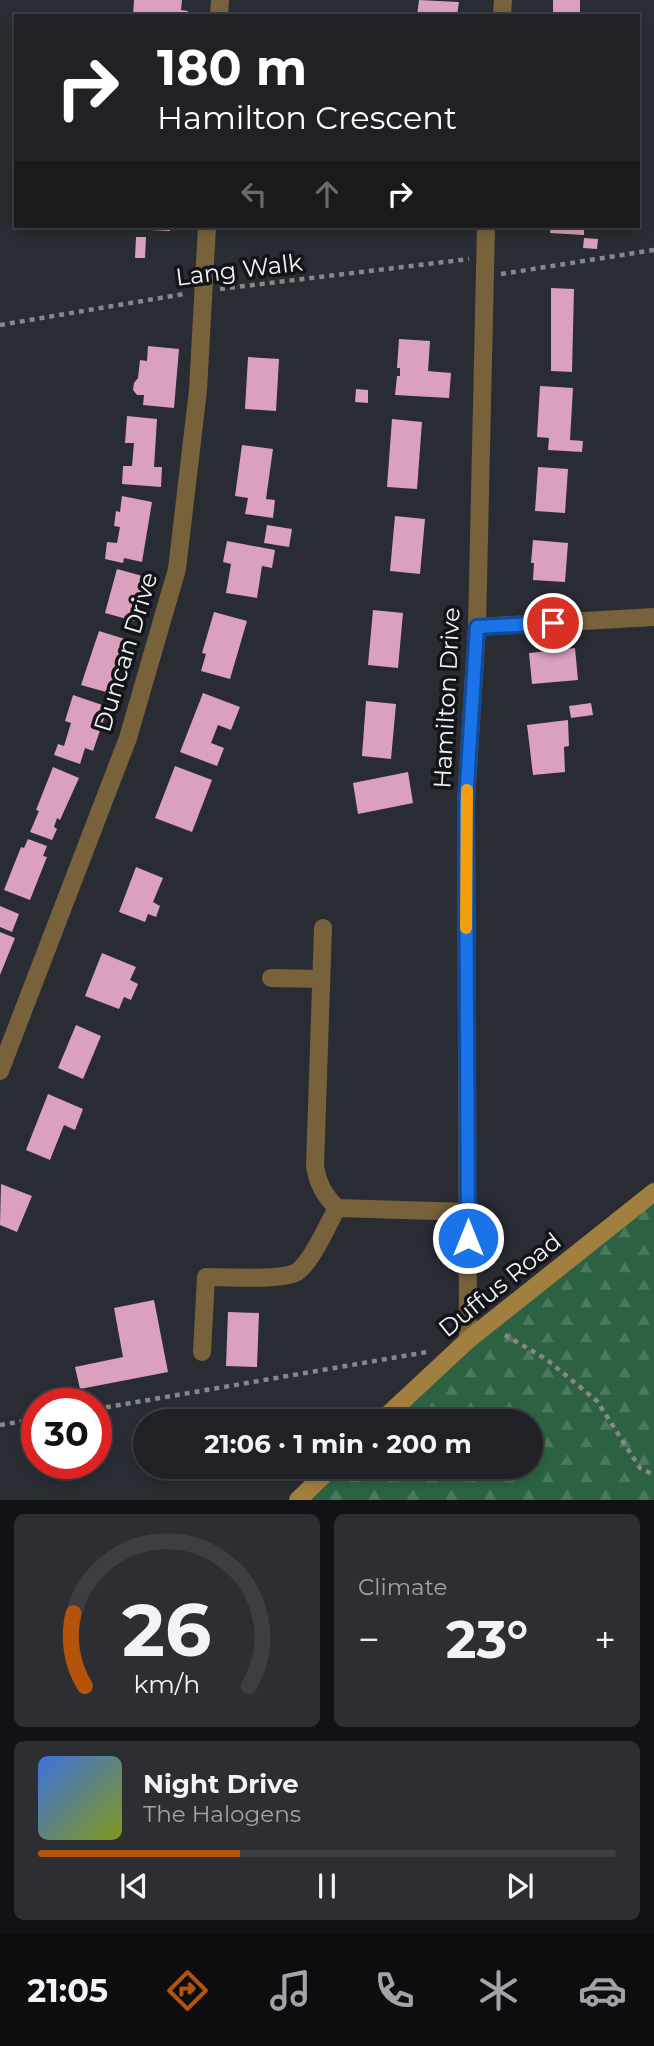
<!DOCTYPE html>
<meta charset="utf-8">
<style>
:root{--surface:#1f2126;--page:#2c2e32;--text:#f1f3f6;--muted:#a1a3a7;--line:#3c3e43;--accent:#b45309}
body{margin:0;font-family:Montserrat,sans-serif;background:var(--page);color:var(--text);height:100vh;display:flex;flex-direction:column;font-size:26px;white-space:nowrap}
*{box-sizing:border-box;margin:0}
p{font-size:23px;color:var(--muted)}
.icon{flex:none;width:38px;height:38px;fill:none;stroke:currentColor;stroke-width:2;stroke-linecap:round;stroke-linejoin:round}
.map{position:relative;height:1500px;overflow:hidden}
.panel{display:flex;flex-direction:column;gap:14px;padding:14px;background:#111215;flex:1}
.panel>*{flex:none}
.top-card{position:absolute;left:14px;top:14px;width:626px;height:214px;border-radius:0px;box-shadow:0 4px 10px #0003,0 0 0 2px var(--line);background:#202124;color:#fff;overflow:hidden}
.speed{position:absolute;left:21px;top:1388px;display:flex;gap:14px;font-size:35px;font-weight:700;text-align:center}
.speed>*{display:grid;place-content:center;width:91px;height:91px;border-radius:50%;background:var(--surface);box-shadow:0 4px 10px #0003,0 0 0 2px var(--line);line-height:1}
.speed .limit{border:10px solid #d22;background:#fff;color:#111}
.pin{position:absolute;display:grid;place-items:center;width:60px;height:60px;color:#fff;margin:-30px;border:4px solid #fff;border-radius:50%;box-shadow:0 2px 7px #0007}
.me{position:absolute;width:77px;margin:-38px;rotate:0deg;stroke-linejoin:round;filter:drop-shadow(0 0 5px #0008)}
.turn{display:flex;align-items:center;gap:24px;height:147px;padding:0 28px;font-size:32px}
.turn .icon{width:91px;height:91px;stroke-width:2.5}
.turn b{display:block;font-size:49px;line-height:60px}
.lanes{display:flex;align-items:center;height:66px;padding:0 28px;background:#0003;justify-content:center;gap:35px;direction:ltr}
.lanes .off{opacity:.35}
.big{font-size:52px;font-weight:700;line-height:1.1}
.panel .widget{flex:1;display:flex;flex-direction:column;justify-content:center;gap:10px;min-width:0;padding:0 24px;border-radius:10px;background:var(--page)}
.panel .dial{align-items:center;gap:0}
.dial svg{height:182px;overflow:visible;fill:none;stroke:var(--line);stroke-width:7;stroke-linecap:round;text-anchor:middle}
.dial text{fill:var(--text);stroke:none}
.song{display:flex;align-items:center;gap:21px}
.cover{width:84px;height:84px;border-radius:10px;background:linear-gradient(135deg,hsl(220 70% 55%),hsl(70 70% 35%))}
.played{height:7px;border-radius:4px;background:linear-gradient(90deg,var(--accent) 35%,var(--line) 35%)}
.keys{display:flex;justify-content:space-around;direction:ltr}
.heat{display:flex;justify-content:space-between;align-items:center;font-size:38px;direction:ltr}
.panel .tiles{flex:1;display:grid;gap:14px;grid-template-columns:1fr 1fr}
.widget:last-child{grid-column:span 2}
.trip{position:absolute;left:133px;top:1409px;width:410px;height:70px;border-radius:35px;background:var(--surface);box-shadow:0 4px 10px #0003,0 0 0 2px var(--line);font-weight:700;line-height:70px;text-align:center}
.menu{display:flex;height:112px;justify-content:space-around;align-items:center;background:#0c0d0f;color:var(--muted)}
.menu .icon{width:49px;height:49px}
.menu .selected{color:var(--accent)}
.menu b{font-size:32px;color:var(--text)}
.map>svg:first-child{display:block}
.forest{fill:url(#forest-firs)}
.building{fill:#daa0bc}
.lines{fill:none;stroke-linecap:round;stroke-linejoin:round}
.path{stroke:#84878c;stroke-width:4.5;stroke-dasharray:5 5;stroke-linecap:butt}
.minor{stroke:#77623b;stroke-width:18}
.secondary{stroke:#a17f3e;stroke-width:18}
.route-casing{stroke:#114b97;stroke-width:18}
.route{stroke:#1a73e8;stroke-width:12}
.slow{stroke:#f59e0b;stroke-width:12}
.labels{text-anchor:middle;stroke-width:7;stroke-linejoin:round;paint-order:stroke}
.street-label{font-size:24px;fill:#f2f4f9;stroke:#131417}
</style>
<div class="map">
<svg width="654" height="1500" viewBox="0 0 654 1500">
<defs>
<pattern id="forest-firs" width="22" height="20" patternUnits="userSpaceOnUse" patternTransform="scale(1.75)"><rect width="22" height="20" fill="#2c6242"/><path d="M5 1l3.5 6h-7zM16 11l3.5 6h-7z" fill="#4b795e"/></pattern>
</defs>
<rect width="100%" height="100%" fill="#292c32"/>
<!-- forest -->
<path class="forest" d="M654 1192V1500H298L333 1467 530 1466V1421H381Z"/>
<!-- building -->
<path class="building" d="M134 0H182L181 10 188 11V16H133Z
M419 0 459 2 457 16H417Z
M553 0H580V16H553Z
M130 226H170V231L130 229Z
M551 226H584V235L550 233Z
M136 237H146L145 258H135Z
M584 238 598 239 597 249 583 248Z
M551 288 574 289 572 372 551 371Z
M399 339 430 341 428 371 451 373 449 398 395 395 397 376H400V368H397Z
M148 346 179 349 174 408 143 405 144 395H137L133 390 134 383 138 378 140 360 147 361Z
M248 357 279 359 276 411 245 409Z
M540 386 573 388 570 440 583 441 582 452 548 450 549 438 537 437Z
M356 389 368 390V403L355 402Z
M127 416 157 419 154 467H162L161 487 122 484 123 466H132L134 443H125Z
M392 419 422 422 417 489 387 487Z
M242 445 273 449 266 499 275 500 273 518 245 514 248 498 235 496Z
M538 467 568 469 565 513 535 511Z
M122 496 152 502 142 562 124 558 123 563 105 559 107 542 117 543 120 527 114 526 116 511 120 512Z
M395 516 425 519 420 574 390 571Z
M267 525 292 529 289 547 264 543Z
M533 540 568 543 565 582 533 580 534 563H531Z
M227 541 275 550 272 568 262 566 257 598 226 593 231 564 223 562Z
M117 569 146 577 134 621 105 613Z
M373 610 403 613 398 668 368 665Z
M214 612 247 621 230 679 201 671 206 654 202 653Z
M99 631 128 640 113 694 81 685Z
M575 648 578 680 532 684 529 653Z
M203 693 240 707 231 730 218 725 211 743 224 748 217 766 180 752Z
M73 695 108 707 93 751 85 748 80 764 54 755 58 744 64 746 71 723 65 721Z
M366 701 396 704 391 759 362 756Z
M591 703 593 715 571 718 569 706Z
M568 720 569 746 564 747 565 772 533 775 527 725Z
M175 766 212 780 192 832 155 818Z
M53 767 79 778 60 820 57 818 54 827 57 829 52 840 30 832 39 811 36 810Z
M408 772 413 803 358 814 353 783Z
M28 839 47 846 43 856 47 857 30 900 4 890 21 847 24 848Z
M136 867 163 878 153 902 160 906 156 917 148 914 145 922 119 912Z
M0 906 19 914 12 932 0 927Z
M0 932 15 938 0 975Z
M102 953 136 967 130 980 138 984 131 1000 124 997 119 1009 85 996Z
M76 1025 101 1036 83 1079 58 1068Z
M48 1094 83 1109 75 1130 64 1125 50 1160 26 1150Z
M1 1184 32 1196 17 1232 0 1225Z
M154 1300 168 1372 80 1389 75 1367 123 1357 114 1308Z
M228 1312 259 1313 257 1367 226 1366Z"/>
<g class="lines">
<!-- path -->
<path class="path" d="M501 274 654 250
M220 289 469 259
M0 325 184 294
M505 1335 546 1359 597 1401 640 1468 654 1475
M96 1409 427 1352
M0 1425 37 1419"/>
<!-- minor -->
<path class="minor" d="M219 16 220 0
M502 16 503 0
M477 627 654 617
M323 928 315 1166C318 1184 324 1195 337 1208L468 1212
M271 978 321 979
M0 1071 128 738 177 569 198 390 207 226
M468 1340 466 802 477 627 486 226
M202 1352 206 1277C225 1277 282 1281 297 1272 312 1262 328 1224 337 1208"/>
<!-- secondary -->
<path class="secondary" d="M381 1421 468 1340 654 1192
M298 1500 333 1466"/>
</g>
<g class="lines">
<defs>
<path id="route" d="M468 1238 466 802 477 627 553 623"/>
</defs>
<!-- route casing -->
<use href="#route" class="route-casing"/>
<!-- route -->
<use href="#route" class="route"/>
<!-- slow -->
<path class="slow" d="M466 928 467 790"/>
</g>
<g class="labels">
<!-- street labels -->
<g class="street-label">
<text transform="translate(239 270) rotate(-7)" y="8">Lang Walk</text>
<text transform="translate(126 652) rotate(-73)" y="8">Duncan Drive</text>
<text transform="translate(447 698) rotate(-87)" y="8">Hamilton Drive</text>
<text transform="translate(500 1285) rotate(-39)" y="8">Duffus Road</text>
</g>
</g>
</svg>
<div class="speed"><div class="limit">30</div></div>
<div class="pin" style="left:553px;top:623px;background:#d93025"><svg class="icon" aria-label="arrive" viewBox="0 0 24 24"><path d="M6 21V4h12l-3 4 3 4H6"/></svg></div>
<svg class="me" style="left:468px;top:1238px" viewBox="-20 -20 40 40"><circle r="17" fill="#1a73e8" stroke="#fff" stroke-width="3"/><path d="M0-11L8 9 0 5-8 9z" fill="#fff"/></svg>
<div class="trip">21:06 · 1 min · 200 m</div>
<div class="top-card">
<div class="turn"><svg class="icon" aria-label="right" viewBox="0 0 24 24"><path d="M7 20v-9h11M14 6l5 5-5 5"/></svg><div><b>180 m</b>Hamilton Crescent</div></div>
<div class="lanes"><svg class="icon off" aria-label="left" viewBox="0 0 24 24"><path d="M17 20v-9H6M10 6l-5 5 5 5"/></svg><svg class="icon off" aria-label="ahead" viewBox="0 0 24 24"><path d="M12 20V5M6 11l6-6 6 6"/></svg><svg class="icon" aria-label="right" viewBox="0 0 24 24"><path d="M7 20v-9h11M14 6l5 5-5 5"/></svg></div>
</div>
</div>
<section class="panel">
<div class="tiles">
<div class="widget dial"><svg viewBox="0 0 100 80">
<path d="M14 69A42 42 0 1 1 86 69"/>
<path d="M14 69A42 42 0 0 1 9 37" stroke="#b45309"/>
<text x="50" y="56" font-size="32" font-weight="700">26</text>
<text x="50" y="72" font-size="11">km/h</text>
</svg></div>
<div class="widget"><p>Climate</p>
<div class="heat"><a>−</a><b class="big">23°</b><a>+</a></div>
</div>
<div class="widget">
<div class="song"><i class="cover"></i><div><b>Night Drive</b><p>The Halogens</p></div></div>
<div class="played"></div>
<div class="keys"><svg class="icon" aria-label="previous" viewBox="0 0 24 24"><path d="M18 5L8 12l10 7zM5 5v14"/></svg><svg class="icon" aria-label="pause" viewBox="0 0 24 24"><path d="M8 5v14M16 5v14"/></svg><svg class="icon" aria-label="next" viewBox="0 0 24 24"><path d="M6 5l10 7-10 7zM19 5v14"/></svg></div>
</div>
</div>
</section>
<nav class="menu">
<b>21:05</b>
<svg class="icon selected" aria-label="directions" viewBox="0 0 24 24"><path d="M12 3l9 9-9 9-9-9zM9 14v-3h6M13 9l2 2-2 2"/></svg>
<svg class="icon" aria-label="music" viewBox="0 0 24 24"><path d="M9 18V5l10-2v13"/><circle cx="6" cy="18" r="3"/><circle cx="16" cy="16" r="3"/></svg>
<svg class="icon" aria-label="phone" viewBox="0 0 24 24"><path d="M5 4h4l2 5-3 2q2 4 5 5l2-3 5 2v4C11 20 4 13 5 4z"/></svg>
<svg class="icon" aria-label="climate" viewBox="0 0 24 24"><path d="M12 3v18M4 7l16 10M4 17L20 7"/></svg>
<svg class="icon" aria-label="car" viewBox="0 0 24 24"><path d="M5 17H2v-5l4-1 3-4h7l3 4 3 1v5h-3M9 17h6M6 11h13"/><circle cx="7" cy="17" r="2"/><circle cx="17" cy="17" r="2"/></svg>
</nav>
